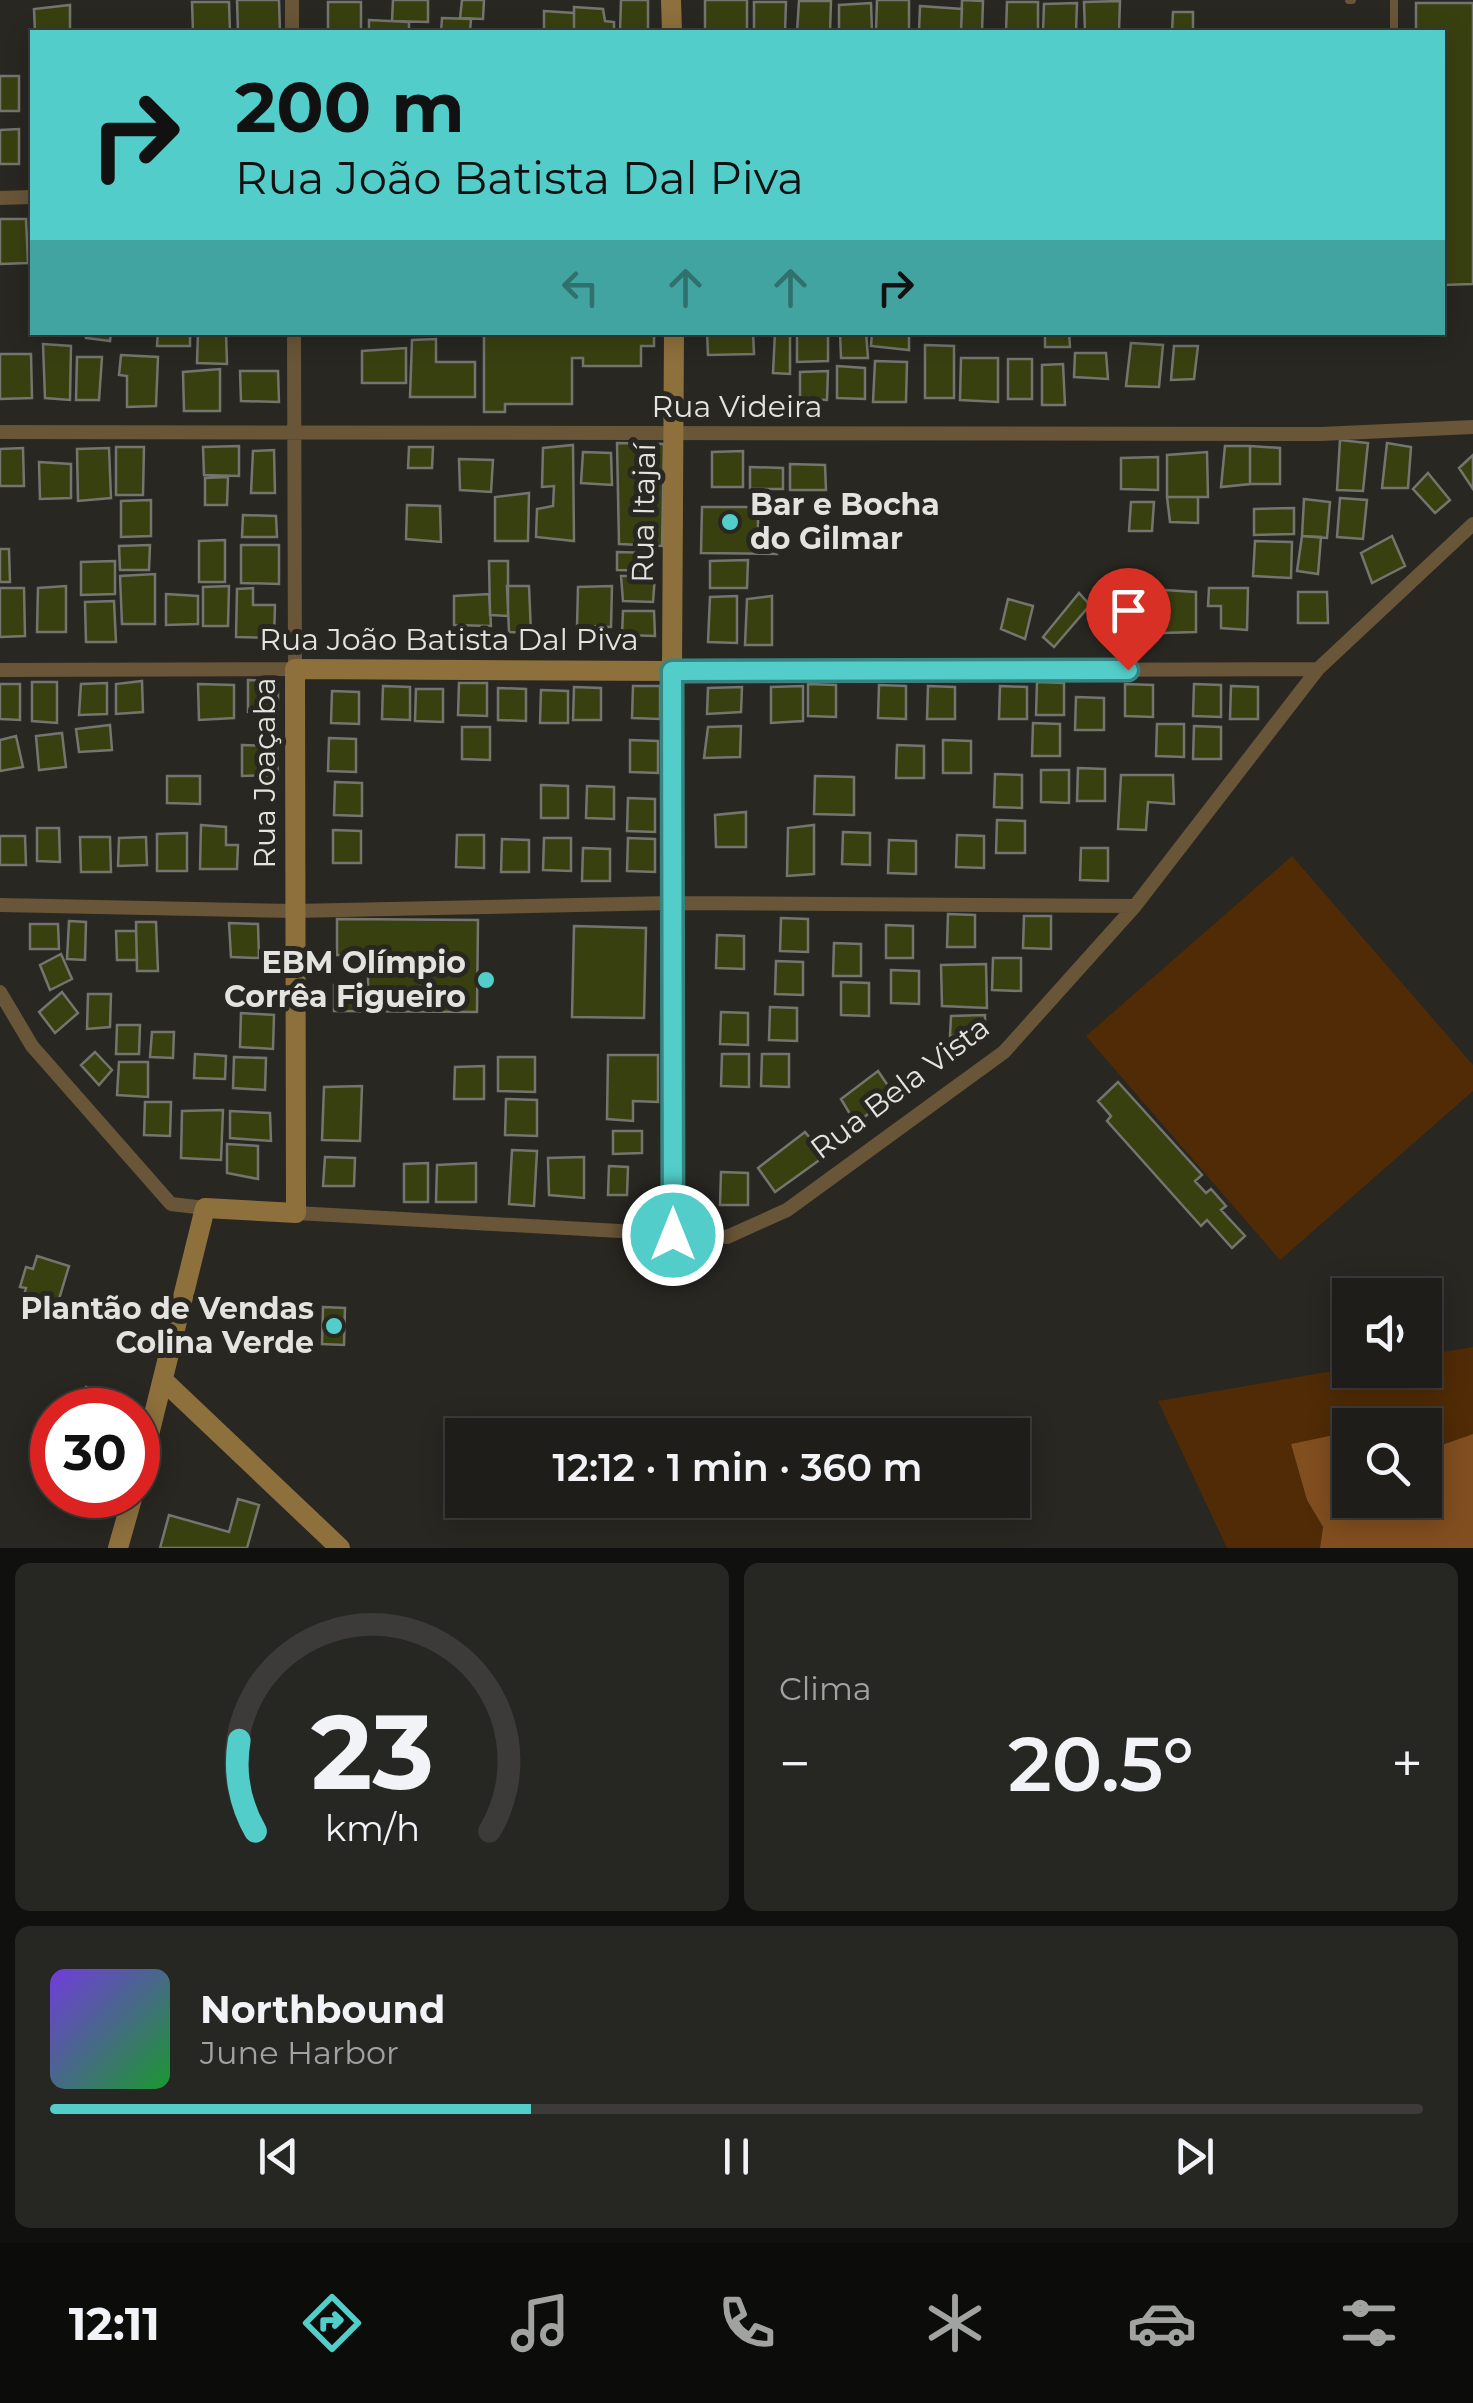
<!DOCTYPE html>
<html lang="pt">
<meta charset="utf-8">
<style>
:root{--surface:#1e1d1a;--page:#262623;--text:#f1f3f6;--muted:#a1a2a2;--line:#3c3b39;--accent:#53cdc9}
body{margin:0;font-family:Montserrat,sans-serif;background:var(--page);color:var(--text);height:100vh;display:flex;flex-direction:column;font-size:38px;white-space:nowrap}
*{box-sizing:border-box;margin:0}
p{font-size:32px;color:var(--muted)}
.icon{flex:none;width:55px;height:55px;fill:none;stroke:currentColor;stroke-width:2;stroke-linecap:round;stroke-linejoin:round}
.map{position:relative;height:1548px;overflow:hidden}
.side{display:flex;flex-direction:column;gap:15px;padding:15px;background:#10100e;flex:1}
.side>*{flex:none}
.guide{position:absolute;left:30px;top:30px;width:1415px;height:305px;border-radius:0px;box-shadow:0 5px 25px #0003,0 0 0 2px var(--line);background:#53cdc9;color:#111;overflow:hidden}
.fabs{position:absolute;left:1332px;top:1278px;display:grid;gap:20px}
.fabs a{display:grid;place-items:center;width:110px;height:110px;border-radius:0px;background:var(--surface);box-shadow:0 5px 25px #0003,0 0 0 2px var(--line);font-size:50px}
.speed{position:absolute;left:30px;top:1388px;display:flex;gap:20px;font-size:50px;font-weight:700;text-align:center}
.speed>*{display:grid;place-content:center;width:130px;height:130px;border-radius:50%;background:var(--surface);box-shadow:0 5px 25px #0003,0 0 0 2px var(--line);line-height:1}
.speed .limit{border:15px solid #d22;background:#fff;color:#111}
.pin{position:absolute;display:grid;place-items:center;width:85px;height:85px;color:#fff;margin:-102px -42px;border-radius:50% 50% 50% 0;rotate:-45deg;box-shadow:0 0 10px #0007}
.pin .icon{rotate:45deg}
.me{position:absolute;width:110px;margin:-55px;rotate:0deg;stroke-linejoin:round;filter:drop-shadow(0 0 8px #0008)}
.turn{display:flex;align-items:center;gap:35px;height:210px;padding:0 40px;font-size:45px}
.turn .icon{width:130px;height:130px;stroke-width:2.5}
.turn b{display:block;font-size:70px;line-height:85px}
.lanes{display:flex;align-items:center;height:95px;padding:0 40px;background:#0003;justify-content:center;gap:50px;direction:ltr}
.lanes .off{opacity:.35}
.big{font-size:75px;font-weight:600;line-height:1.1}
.side .card{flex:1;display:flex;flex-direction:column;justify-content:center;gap:15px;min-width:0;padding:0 35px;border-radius:15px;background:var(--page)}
.side .dial{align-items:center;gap:0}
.dial svg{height:260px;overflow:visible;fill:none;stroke:var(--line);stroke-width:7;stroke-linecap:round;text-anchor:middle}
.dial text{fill:var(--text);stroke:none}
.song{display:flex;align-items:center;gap:30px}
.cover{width:120px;height:120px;border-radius:15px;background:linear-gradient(135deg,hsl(260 70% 55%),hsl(130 70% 35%))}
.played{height:10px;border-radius:5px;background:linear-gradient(90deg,var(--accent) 35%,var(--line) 35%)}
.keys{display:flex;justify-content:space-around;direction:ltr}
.heat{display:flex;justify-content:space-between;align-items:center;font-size:55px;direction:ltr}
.side .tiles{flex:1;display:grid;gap:15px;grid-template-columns:1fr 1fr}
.card:last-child{grid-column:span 2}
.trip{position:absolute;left:445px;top:1418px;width:585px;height:100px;border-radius:0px;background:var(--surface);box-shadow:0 5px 25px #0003,0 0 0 2px var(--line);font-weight:600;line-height:100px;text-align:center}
.menu{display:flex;height:160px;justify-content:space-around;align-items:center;background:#0c0c0a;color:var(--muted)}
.menu .icon{width:70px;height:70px}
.menu .selected{color:var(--accent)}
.menu b{font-size:45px;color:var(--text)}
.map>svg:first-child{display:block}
.green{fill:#502b06}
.forest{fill:#814e1f}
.building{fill:#394010;stroke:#74756f;stroke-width:2.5}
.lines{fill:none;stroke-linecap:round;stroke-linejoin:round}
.lane{stroke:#695638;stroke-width:8}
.street{stroke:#695638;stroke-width:14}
.secondary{stroke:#8e703d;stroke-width:20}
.route-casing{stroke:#368583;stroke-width:25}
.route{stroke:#53cdc9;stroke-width:18}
.poi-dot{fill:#53cdc9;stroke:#282722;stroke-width:4}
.labels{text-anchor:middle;stroke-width:10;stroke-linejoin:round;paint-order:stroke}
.street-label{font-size:30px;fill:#e4e3e0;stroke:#282722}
.poi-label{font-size:30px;font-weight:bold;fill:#e4e3e0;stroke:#282722;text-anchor:end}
</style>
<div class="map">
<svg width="1473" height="1548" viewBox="0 0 1473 1548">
<rect width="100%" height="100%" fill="#282722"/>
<!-- green -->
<path class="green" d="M1292 856 1473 1065V1091L1280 1260 1086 1036Z
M1473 1347V1434L1425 1451V1425H1350V1437L1339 1434 1307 1500 1323 1527 1320 1548H1227L1158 1401 1350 1368 1425 1370V1355Z"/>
<!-- forest -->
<path class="forest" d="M1339 1434 1350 1437V1500H1425V1451L1473 1434V1548H1320L1323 1527 1307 1500 1291 1444Z"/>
<!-- building -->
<path class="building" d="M237 0H279L280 32H238Z
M393 0H428V22L392 21Z
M462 0H484L483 19 460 18Z
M621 0H648V32H620Z
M705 0H747V32H705Z
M877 0H909V32H876Z
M962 0 983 1 982 32H961Z
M799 1H831L830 32H797Z
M1120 1 1119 32H1085L1084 2Z
M192 2H229L230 32H193Z
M328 2H361V32H328Z
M754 2H786L785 32H754Z
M1007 2H1038V32H1006Z
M871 3 872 32H839V5Z
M1077 3 1076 32H1043L1044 4Z
M1416 3H1473V284L1442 285V32H1416Z
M70 5V32H35L34 9Z
M920 6 962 9 961 32H919Z
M574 7 603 9 605 21 614 22V32H574Z
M544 11 574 13V32H544Z
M1173 12H1193V32H1172Z
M442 18 471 19 470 32H441Z
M369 20 409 22V32H369Z
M0 76H19V111H0Z
M19 129V164H0V130Z
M0 219H26L28 263 0 264Z
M86 332H111L110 341 86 338Z
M158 332H190V346H157Z
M198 332H226L227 364 197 363Z
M484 332H654V346H641V366H583V358H572V404H505V412H484Z
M707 332H753L754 354 708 355Z
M775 332H790V374L773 373Z
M797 332H828V361L797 362Z
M840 332H866L868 358H841Z
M872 332H909V350L871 346Z
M1045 332H1069L1070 347H1045Z
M436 339V362H475V397H410L412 340Z
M1131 343 1163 345 1159 387 1126 386Z
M43 344 71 346 70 400 45 398Z
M925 345 954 346V398H925Z
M1174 346H1198L1194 379 1171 380Z
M406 348V383H362V351Z
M1075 353H1106L1108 379 1074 377Z
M0 354H31L32 398 0 399Z
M121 355 158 357 156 406 127 407V376L119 375Z
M77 357H102L99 400H76Z
M961 358H998V402L960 400Z
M1008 359H1032V399H1008Z
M875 361 907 362 906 402H873Z
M1063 364 1065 405H1042V365Z
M837 366 865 368V399L837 398Z
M220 369V411H184L183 372Z
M240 371H278L279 402 241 401Z
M828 371 827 400 800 399V372Z
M1340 440 1368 443 1363 491 1337 490Z
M617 443 664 444 662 546 619 544Z
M1387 443 1411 447 1408 488H1382Z
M573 445 574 541 536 537 537 509 553 506 554 486 542 487 543 448Z
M239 446V476L204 475 203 447Z
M1225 446H1250V484L1221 487Z
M1250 446 1280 448V484H1250Z
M116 447H144L143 495H116Z
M409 447H433L432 468H408Z
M23 448 24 486H0V449Z
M109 448 111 498 78 501 77 449Z
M274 450 275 493H251L253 451Z
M743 451V487H712V452Z
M583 452 611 453 612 485 581 483Z
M1207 452 1208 497H1167V455Z
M1473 455V489L1459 468Z
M1158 457V490L1121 489V458Z
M459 459 493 460 491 492 460 490Z
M39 462 71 464V498L40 499Z
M790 464 825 465 826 490H790Z
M750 467 783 468V489H750Z
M1428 473 1450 500 1435 513 1413 489Z
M228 477 227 505H205V478Z
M529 493 528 541H495V497Z
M1167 497H1198V523L1170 522Z
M1340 498 1367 500 1363 539 1337 537Z
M1304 499 1330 502 1327 538 1302 536Z
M151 500V536L121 537V501Z
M1131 502H1154L1152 531H1129Z
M407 505 440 506 441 542 406 539Z
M702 507H758V538H777V554L701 553Z
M1294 508V534L1254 535V509Z
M243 515 276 516 277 537H242Z
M1302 536 1321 537 1318 574 1297 571Z
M1392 536 1405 566 1372 583 1361 553Z
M225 540V582H199V541Z
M1255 541 1292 542 1291 578 1253 576Z
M150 545 149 570H120L119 546Z
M241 545H279V584L241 583Z
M0 549H9L10 582H0Z
M617 552 651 553V571L617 570Z
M748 560 747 588H710V561Z
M115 561V594L81 595V562Z
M489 561H508V616L490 615Z
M155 574V624H122L120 576Z
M621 576H655L653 602 623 601Z
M66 586V632H37L38 588Z
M229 586 228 626H203V587Z
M507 586H529L531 633 509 632Z
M612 586 611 627 577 626 578 587Z
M0 588H24L25 636 0 637Z
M253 588V605H275L274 638 236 637 237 589Z
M1209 588H1248L1247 630 1221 628V606H1208Z
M1164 590 1196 592V632L1162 633Z
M1298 592H1327L1328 623H1298Z
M1079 593 1090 605 1054 647 1043 637Z
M166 594 198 596V624L166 625Z
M489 594 491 626 454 625V596Z
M1097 594 1123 595 1122 636 1098 635Z
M737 596V643L708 642 710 597Z
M772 596V645H745L747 599Z
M1008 599 1033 606 1025 639 1001 629Z
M1131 599H1154V636L1130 635Z
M114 601 116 642H86L85 602Z
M623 611H654L655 636 622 635Z
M248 680 278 681V712H248Z
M142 681 143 712 116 714V684Z
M32 682H57V723L32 721Z
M1037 682 1064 683V715H1036Z
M107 683V714L79 715 81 684Z
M459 683H487V716L458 715Z
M0 684H20V720L0 719Z
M198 684 234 685V718L199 720Z
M808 684 836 685V717L808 716Z
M1125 684 1153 685V717L1125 716Z
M1194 684 1221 685V717L1193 716Z
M879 685 906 686V719L878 718Z
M383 686 410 687V720L382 719Z
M633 686H660V719L632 718Z
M803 686V721L771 723V687Z
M928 686 955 687V719H927Z
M1000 686 1027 687V719H999Z
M1231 686 1258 687V719H1230Z
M574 687 601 688V720H573Z
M742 687 741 712 707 714 708 688Z
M498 688 526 689V721L498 720Z
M416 689H443V722L415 721Z
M541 690 568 691V723H540Z
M332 691 359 692V724L331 723Z
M1076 697 1104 698V730H1075Z
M1033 723 1060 724V756H1032Z
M1157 724H1184V757L1156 756Z
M110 725 112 750 79 752 76 729Z
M741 726 740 757 704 758 708 727Z
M1194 726 1221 727V759H1193Z
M462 727H490V760L462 759Z
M62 733 66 767 39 770 36 736Z
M16 736 23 767 0 771V740Z
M329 738 356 739V772L328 771Z
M630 740 658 741V773L630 772Z
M943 740 971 741V773H943Z
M242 745 276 746 278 775 242 776Z
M897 745 924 746V778H896Z
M1078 768 1105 769V801H1077Z
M1041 770H1069V803L1041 802Z
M995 774 1022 775V808L994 807Z
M1121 775H1173L1174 804 1148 802 1146 830 1118 829Z
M167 776H200V804L167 803Z
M815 776 854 777V815L814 814Z
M335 782 362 783V816L334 815Z
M541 785 568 786V818H541Z
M587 786 614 787V819L586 818Z
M628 798 655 799V832L627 831Z
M746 812V847H716L715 815Z
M997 820 1025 821V853H996Z
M201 825 226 827V845H238L237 869H200Z
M814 825V874L787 876 788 828Z
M37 828H59L60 862 37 861Z
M333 830 361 831V863H333Z
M843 832 870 833V865L842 864Z
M187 833V871H157V834Z
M457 835H484V868L456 867Z
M957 835 984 836V868L956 867Z
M0 836H25L26 865H0Z
M80 837H110L111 872H81Z
M146 837 147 865 118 866 119 838Z
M544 838H571V871L543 870Z
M628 838 655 839V872L627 871Z
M502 839 529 840V872H501Z
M889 840 916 841V874L888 873Z
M583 848 610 849V881H582Z
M1081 848H1108V881L1080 880Z
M948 914 975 915V947H947Z
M1024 916H1051V949L1023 948Z
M781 918 808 919V952L780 951Z
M337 919 478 920 477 1012 334 1011V985H368V956L337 955Z
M69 921 86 922 85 960 67 959Z
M136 922H156L158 971H137Z
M229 923 258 924 259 958 231 957Z
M30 924H58L59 949H30Z
M886 925 913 926V958H886Z
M574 926 646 928 644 1018 572 1017Z
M116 931H136L137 960H117Z
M717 935 744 936V969L716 968Z
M834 943 861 944V976H833Z
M61 954 72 979 50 990 40 965Z
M993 958H1021V991L992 990Z
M776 961 803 962V995L775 994Z
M986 964 987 1008 942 1006 941 965Z
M891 970 919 971V1004L891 1003Z
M841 982 869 983V1016L841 1015Z
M62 992 78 1013 55 1033 39 1012Z
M88 994H111L110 1027 87 1029Z
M770 1007 797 1008V1041L769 1040Z
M721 1012 748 1013V1045L720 1044Z
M241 1013 274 1015 273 1049 240 1047Z
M985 1015V1034L950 1036 951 1016Z
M117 1025H140L139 1054H116Z
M152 1032H174L173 1058 150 1057Z
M95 1052 112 1070 99 1085 81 1065Z
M195 1054 226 1056 225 1079 194 1078Z
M722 1054H749V1087L721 1086Z
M762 1054H789V1087L761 1086Z
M608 1055H658V1102L633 1101V1121L607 1119Z
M234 1057 266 1058 265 1090 233 1088Z
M498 1057H535V1092L498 1091Z
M119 1062H148V1097L117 1095Z
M484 1066V1099H454L455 1067Z
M878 1071 893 1093 856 1124 841 1099Z
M1118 1082 1202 1175 1195 1181 1206 1193 1211 1189 1226 1206 1221 1210 1245 1236 1232 1248 1207 1220 1201 1226 1107 1121 1111 1116 1098 1101Z
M362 1086 360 1141 322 1140 324 1087Z
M506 1099 537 1100V1136L505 1135Z
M145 1102H171L170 1136 144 1135Z
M223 1110 221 1160 181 1158 182 1111Z
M230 1111 270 1113 271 1141 230 1138Z
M613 1131H642V1153L613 1154Z
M805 1132 825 1156 775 1192 758 1168Z
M227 1144 258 1146V1179L227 1173Z
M512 1150 537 1151 534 1206 509 1204Z
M325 1157 355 1158 354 1186H323Z
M584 1157V1198L549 1195 548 1158Z
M428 1163V1202H404V1164Z
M476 1163V1202H436L437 1165Z
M609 1166 628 1167 627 1195H608Z
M721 1172 748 1173V1205H720Z
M37 1256 69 1266 56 1309 23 1299 26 1288 20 1287 26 1267 33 1269Z
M323 1307 345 1308 344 1345 322 1344Z
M86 1387 112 1395 108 1410H82Z
M238 1499 259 1505 247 1548H160L169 1515 229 1532Z"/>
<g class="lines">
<!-- lane -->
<path class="lane" d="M1349 0H1352
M1394 0V32"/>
<!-- street -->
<path class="street" d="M292 0V32
M0 198 32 197
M0 432 1321 434 1473 427
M0 670 295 669 294 332
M0 905 293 911 670 903 1135 906
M0 992 32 1046 171 1204 205 1208
M296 1213 727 1237 787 1210 1004 1052 1135 906 1318 669 1473 524
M673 1235 672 671 1318 669"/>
<!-- secondary -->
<path class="secondary" d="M671 0 672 32
M165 1382 340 1548
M138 1479 205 1208 296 1213 295 669 672 671 674 332
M118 1548 133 1495"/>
</g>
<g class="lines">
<defs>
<path id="route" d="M673 1235 672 671 1128 670"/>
</defs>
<!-- route casing -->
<use href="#route" class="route-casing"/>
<!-- route -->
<use href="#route" class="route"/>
</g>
<!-- markers -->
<g class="poi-dot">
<circle cx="730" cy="522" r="10"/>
<circle cx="486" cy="980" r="10"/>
<circle cx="334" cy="1326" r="10"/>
</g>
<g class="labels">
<!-- street labels -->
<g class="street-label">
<text x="737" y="417">Rua Videira</text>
<text transform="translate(644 513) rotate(-89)" y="10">Rua Itajaí</text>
<text x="449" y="650">Rua João Batista Dal Piva</text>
<text transform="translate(265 773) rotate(-90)" y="10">Rua Joaçaba</text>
<text transform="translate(900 1088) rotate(-37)" y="10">Rua Bela Vista</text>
</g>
<!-- poi labels -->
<g class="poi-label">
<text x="750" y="515" text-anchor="start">Bar e Bocha<tspan x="750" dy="34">do Gilmar</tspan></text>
<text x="466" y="973">EBM Olímpio<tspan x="466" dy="34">Corrêa Figueiro</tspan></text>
<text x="314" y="1319">Plantão de Vendas<tspan x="314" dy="34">Colina Verde</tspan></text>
</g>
</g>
</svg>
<div class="fabs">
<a><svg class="icon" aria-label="sound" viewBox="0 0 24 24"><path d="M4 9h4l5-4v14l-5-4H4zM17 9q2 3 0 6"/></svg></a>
<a><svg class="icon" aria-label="search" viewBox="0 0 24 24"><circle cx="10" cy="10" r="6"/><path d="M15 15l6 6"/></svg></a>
</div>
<div class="speed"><div class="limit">30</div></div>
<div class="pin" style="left:1128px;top:670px;background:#d93025"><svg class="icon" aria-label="arrive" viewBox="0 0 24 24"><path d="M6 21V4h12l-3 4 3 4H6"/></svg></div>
<svg class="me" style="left:673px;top:1235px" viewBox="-20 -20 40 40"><circle r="17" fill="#53cdc9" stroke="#fff" stroke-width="3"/><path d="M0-11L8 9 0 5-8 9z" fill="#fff"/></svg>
<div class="trip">12:12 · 1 min · 360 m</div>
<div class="guide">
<div class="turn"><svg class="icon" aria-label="right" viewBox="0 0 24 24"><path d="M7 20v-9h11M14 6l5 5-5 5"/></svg><div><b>200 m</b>Rua João Batista Dal Piva</div></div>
<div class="lanes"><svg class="icon off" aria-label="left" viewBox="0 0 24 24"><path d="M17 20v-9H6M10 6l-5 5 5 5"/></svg><svg class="icon off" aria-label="ahead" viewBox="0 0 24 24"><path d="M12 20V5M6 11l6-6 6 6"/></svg><svg class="icon off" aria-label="ahead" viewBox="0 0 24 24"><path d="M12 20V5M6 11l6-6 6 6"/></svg><svg class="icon" aria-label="right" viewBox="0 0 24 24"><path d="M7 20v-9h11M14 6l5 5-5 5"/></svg></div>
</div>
</div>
<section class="side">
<div class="tiles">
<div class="card dial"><svg viewBox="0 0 100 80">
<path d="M14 69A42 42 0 1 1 86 69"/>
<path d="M14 69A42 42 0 0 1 9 41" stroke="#53cdc9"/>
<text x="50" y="56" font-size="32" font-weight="700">23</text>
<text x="50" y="72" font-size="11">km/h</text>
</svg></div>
<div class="card"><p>Clima</p>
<div class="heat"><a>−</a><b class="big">20.5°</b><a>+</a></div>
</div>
<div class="card">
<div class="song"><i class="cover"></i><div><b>Northbound</b><p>June Harbor</p></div></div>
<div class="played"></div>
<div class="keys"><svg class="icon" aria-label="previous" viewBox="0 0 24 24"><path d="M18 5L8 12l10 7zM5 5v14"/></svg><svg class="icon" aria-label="pause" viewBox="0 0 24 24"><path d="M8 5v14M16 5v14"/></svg><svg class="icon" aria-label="next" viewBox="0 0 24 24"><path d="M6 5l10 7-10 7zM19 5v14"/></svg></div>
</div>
</div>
</section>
<nav class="menu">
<b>12:11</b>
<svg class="icon selected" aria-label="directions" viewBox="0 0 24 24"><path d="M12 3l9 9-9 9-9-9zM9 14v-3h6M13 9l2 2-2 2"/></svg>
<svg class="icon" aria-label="music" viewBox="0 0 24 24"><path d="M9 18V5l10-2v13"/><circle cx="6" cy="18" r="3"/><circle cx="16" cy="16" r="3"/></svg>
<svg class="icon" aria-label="phone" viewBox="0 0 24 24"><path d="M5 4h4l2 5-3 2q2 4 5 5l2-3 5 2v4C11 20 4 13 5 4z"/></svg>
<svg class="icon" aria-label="climate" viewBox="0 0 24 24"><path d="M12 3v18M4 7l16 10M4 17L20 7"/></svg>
<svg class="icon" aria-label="car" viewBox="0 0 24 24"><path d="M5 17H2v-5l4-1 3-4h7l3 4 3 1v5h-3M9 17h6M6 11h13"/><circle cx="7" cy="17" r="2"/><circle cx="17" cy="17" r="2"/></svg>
<svg class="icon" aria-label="filters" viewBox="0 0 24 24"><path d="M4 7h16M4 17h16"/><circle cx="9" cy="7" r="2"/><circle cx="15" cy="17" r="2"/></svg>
</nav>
